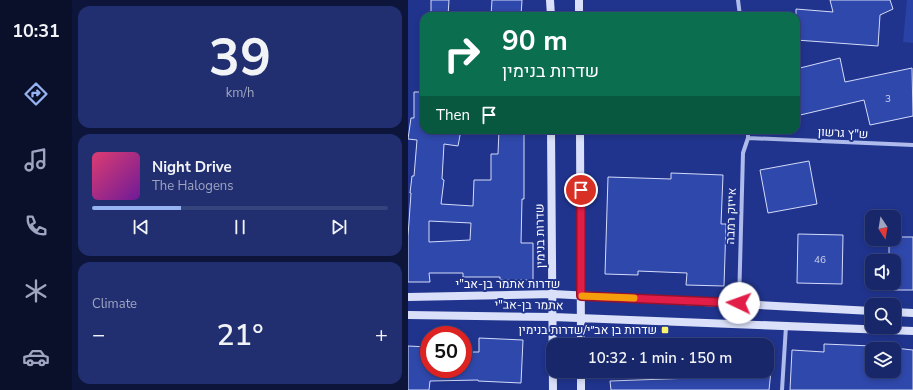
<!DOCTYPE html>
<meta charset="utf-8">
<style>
:root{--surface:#18276a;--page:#212f70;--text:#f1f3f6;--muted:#9fa5c1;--line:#36447e;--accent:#95b2f1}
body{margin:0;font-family:"Nunito Sans",Heebo,sans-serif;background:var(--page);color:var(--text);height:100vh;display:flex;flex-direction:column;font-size:15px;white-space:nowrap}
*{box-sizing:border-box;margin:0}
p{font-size:13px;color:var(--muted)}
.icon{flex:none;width:22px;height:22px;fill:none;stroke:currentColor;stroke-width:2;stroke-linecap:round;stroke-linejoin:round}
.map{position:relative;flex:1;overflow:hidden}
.sheet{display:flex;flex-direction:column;gap:6px;padding:6px;background:#0d153a;width:336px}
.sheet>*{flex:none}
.guide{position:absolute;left:12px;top:12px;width:380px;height:122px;border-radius:12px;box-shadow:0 2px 6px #0003,0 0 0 1px var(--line);background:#0b6e4f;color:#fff;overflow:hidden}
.needle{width:26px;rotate:168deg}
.buttons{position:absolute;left:457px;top:210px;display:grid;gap:8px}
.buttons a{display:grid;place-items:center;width:36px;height:36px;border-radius:8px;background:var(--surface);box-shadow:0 2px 6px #0003,0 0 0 1px var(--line);font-size:20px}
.speed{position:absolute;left:12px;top:326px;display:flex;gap:8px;font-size:20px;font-weight:700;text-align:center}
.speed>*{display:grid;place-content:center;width:52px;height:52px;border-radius:50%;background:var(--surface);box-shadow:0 2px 6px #0003,0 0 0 1px var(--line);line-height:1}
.speed .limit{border:6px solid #d22;background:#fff;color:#111}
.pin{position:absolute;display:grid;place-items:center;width:34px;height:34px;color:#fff;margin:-17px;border:2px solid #fff;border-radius:50%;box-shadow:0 1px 4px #0007}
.me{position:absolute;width:44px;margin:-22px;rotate:273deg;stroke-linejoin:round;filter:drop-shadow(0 0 3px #0008)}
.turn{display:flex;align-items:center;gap:14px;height:84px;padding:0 16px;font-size:18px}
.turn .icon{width:52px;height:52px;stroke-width:2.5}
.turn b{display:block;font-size:28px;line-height:34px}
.then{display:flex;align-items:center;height:38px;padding:0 16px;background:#0003;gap:8px;font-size:15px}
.big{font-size:30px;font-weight:600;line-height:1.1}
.sheet .card{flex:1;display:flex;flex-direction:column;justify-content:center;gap:6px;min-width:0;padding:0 14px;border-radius:12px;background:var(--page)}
.sheet .dial{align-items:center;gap:0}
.dial b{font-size:52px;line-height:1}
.song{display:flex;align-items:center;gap:12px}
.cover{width:48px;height:48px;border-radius:6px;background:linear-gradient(135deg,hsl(340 70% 55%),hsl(280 70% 35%))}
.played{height:4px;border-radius:2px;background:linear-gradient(90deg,var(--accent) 30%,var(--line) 30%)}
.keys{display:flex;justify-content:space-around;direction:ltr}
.heat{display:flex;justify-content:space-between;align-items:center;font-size:22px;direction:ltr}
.trip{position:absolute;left:138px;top:338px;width:228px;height:40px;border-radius:12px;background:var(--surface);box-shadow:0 2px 6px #0003,0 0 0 1px var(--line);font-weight:600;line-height:40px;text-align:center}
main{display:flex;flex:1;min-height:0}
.tab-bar{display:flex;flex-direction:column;width:72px;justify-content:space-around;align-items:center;background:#0a102a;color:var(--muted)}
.tab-bar .icon{width:28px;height:28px}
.tab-bar .current{color:var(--accent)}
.tab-bar b{font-size:18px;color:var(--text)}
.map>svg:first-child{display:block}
.green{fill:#2942a6}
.building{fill:#2f48ab;stroke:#d4dbf9;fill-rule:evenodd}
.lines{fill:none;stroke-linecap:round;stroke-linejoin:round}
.minor{stroke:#aebbec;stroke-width:4}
.secondary{stroke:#dae0f9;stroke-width:8}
.route-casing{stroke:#92132f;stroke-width:10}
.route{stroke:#e11d48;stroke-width:7}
.slow{stroke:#f59e0b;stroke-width:7}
.poi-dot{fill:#faf46f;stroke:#20348e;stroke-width:1.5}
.labels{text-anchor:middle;stroke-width:4;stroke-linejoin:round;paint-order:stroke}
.number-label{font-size:10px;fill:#cbd1ea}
.street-label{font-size:12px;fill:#fff;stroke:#20348e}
.poi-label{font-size:12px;fill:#fff;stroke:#20348e;text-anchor:end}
</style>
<main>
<nav class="tab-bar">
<b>10:31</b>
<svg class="icon current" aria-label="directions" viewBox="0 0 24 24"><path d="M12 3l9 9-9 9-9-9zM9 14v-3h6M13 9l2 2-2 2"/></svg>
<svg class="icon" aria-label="music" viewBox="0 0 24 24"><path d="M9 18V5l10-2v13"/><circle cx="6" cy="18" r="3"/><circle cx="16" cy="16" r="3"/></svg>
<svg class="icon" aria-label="phone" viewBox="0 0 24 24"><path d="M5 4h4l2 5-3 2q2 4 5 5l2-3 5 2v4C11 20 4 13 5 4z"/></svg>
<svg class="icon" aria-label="climate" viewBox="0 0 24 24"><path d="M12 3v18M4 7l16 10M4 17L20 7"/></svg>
<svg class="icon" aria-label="car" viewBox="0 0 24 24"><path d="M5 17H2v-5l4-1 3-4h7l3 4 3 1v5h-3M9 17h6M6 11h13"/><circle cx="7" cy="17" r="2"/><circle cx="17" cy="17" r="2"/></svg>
</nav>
<section class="sheet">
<div class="card dial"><b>39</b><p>km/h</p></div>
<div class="card">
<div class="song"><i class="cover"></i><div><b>Night Drive</b><p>The Halogens</p></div></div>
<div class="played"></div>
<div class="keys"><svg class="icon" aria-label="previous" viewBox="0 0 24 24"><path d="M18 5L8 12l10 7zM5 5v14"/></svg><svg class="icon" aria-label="pause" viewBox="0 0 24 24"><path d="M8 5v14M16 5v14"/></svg><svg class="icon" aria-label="next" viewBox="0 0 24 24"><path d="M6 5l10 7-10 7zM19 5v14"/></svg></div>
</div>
<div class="card"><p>Climate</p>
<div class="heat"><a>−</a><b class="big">21°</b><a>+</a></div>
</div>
</section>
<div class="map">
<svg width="505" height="390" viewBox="0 0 505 390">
<rect width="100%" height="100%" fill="#20348e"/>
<!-- green -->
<path class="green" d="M499 0H505V43L495 42Z"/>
<!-- building -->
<path class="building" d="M23 0H41L40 16H23Z
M84 0H114L113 16H83Z
M422 0H482L485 9 472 15 470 46 388 40V9L425 12Z
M432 58 437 82 504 68 505 116 462 125 456 100 388 116V69Z
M6 92H16V130H53L50 146 36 144 34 179 36 180 33 204 65 206 66 180H83V154H90L91 130H116V199H114L113 243H125V280H92V277H55V273H21L22 282H0V236L3 193H2L4 176H6L9 140 0 139 3 118H6ZM21 221 63 223 62 240 21 242Z
M401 161 409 204 360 213 352 170Z
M263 173 315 175 313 224H318L316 286 278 285 279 273 230 271V275L197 274 200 177 263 179Z
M390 234 435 235 434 284 389 283Z
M486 237H505V290H486V261H481V239H486Z
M71 338 115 340 113 383 70 381V380L22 381 21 390H0V346L21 347V369H55V352H71Z
M416 344 464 346V371H486V348L505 350V390H382L384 350 416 352Z
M285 371H363L361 390H203L202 381 285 378Z"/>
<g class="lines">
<!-- minor -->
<path class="minor" d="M330 0 332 16
M340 138 505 145
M331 303 335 153 340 138V130
M374 390 378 326"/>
<!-- secondary -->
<path class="secondary" d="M142 0 143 16
M171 0V16
M143 130 145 390
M172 130 173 345
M0 297 145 294 464 311
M486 312 505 313
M0 315 145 317 505 331
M173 371V390"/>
</g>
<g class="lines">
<defs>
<path id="route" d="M173 190V296L331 303"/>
</defs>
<!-- route casing -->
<use href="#route" class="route-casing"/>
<!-- route -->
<use href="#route" class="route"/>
<!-- slow -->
<path class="slow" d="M174 296 226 298"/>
</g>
<!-- markers -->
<rect class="poi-dot" x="253" y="326" width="8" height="8" rx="2"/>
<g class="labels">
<!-- number labels -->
<g class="number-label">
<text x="480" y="102">3</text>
<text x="412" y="263">46</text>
</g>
<!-- street labels -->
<g class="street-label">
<text transform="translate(435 133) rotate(3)" y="4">ש"ץ גרשון</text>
<text transform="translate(323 216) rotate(-88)" y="4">אייזק רמבה</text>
<text transform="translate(132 236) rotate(-91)" y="4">שדרות בנימין</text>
<text x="100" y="288">שדרות אתמר בן-אב"י</text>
<text transform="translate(121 305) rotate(1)" y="4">אתמר בן-אב"י</text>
</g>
<!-- poi labels -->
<g class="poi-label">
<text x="249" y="334">שדרות בן אב״י/שדרות בנימין</text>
</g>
</g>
</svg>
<div class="buttons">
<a><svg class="needle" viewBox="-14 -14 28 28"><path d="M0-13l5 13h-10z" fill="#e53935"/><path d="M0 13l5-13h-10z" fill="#9fa5c1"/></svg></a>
<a><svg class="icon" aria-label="sound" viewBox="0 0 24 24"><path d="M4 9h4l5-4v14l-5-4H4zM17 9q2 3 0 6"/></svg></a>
<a><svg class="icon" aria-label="search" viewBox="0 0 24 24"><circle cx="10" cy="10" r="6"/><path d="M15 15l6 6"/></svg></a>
<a><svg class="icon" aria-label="layers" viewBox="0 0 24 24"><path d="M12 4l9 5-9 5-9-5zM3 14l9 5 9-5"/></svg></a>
</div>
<div class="speed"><div class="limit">50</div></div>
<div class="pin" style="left:173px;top:190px;background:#d93025"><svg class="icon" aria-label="arrive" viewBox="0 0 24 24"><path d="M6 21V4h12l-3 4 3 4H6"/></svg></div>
<svg class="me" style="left:331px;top:303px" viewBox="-20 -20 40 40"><circle r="19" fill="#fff"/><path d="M0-13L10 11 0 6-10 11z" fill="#e11d48"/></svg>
<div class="trip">10:32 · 1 min · 150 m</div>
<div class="guide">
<div class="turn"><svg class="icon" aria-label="right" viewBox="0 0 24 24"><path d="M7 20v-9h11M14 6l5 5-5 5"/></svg><div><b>90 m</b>שדרות בנימין</div></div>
<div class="then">Then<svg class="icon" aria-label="arrive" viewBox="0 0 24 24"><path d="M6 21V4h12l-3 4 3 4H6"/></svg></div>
</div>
</div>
</main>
